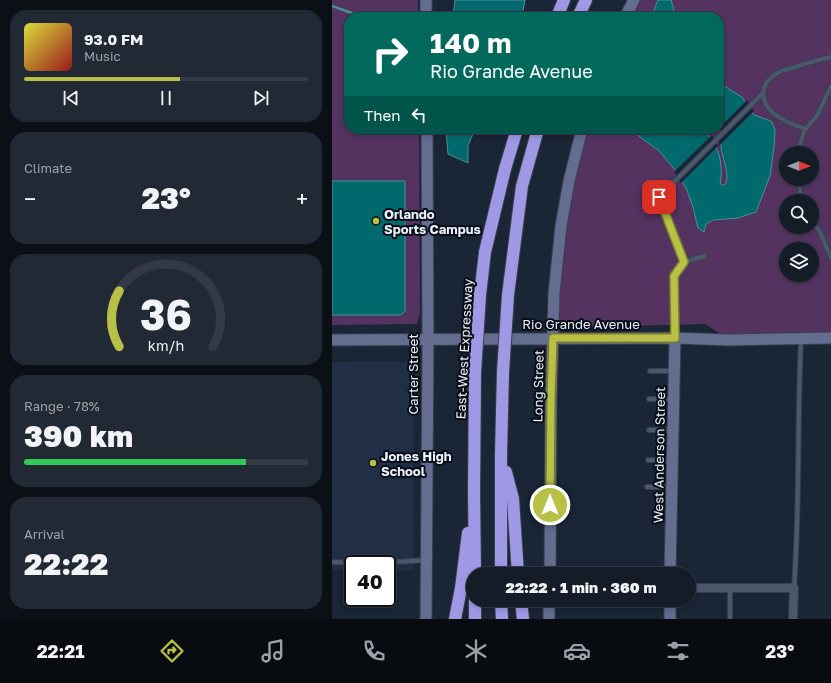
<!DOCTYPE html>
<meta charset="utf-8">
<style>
:root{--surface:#141c28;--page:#212934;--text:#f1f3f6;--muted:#9da1a8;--line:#333a45;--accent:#b9c046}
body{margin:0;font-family:"Golos Text",sans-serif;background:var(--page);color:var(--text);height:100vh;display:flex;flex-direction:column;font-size:15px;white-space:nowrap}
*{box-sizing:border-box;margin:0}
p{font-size:13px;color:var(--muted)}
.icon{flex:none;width:22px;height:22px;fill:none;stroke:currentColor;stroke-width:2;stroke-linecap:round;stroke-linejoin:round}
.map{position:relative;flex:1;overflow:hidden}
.side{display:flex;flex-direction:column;gap:10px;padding:10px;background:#0b0f16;width:332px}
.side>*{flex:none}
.hud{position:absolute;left:12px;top:12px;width:380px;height:122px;border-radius:16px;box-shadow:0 2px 6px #0003,0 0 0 1px var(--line);background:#00695c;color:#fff;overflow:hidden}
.needle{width:26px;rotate:90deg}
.fabs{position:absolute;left:447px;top:146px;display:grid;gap:8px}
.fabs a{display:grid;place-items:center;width:40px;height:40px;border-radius:50%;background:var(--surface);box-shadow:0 2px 6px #0003,0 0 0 1px var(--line);font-size:20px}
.speed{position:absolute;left:12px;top:555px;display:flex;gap:8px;font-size:20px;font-weight:700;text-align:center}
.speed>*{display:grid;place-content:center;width:52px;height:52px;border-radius:50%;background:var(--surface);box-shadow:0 2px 6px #0003,0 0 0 1px var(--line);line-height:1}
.speed .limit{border:2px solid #111;border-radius:6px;background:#fff;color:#111}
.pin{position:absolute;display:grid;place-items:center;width:34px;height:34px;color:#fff;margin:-17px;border-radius:8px;box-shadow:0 2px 6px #0006}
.me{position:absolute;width:44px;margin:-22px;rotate:0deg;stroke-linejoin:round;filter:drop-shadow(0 0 3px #0008)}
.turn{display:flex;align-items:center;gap:14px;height:84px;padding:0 20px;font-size:18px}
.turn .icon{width:52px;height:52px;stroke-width:2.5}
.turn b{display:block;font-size:28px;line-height:34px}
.then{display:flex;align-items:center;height:38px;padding:0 20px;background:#0003;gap:8px;font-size:15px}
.big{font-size:30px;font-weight:800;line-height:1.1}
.side .widget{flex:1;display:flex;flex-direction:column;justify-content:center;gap:6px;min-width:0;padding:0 14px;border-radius:16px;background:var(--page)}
.side .dial{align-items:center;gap:0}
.dial svg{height:104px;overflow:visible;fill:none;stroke:var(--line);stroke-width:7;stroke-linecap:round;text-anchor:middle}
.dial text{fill:var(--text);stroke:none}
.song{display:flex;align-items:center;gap:12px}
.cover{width:48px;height:48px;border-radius:6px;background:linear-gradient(135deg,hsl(60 70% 55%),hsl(0 70% 35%))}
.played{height:4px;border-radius:2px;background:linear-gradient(90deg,var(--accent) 55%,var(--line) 55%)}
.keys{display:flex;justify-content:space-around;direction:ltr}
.heat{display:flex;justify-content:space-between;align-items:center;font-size:22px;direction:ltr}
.charge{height:6px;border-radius:3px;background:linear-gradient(90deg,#34c759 78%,var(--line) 0)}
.trip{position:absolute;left:134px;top:567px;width:230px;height:40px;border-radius:20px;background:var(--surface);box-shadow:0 2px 6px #0003,0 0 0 1px var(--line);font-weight:800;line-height:40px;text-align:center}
.dock{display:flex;height:64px;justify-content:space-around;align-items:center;background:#080b10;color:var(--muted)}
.dock .icon{width:28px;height:28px}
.dock .active{color:var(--accent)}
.dock b{font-size:18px;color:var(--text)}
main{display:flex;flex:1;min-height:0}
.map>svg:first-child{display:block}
.built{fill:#202f45}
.green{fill:#543361;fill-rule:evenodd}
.water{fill:#00696d;stroke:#469298}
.pier{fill:#1a2536}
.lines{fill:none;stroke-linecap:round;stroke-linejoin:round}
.stream{stroke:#469298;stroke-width:2.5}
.lane-casing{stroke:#37404e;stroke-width:6}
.street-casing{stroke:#37404e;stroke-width:10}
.secondary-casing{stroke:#37404e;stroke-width:13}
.highway-casing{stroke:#37404e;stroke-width:14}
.lane{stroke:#4b586c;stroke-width:4}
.street{stroke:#4b586c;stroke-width:8}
.secondary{stroke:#646c90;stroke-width:11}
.highway{stroke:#9f99e5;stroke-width:12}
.highway-bridge-casing{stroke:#37404e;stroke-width:14;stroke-linecap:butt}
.highway-bridge{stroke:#9f99e5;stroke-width:12}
.route-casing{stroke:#787d2e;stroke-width:10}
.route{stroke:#b9c046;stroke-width:7}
.poi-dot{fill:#b9c046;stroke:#090e16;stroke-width:1.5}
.labels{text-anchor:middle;stroke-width:4;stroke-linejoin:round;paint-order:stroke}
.poi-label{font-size:13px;font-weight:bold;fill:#e9f1fd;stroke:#090e16;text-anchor:start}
.street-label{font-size:13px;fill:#e9f1fd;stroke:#090e16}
</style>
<main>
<section class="side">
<div class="widget">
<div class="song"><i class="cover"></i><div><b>93.0 FM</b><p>Music</p></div></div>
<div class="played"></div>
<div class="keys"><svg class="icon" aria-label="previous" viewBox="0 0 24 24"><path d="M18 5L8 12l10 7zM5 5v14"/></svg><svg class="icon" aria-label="pause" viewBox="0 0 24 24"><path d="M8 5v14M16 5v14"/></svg><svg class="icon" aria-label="next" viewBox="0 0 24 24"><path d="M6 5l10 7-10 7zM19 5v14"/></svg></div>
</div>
<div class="widget"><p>Climate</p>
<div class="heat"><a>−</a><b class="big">23°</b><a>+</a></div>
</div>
<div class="widget dial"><svg viewBox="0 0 100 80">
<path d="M14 69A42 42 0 1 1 86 69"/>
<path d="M14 69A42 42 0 0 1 14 26" stroke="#b9c046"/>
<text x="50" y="56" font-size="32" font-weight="700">36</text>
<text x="50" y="72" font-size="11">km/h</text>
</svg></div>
<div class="widget"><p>Range · 78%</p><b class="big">390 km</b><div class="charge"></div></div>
<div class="widget"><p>Arrival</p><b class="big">22:22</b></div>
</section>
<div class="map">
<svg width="499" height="619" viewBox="0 0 499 619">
<rect width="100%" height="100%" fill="#1a2536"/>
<!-- built -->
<path class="built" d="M81 361 82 570H55V564H21V570H0V362Z"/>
<!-- green -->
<path class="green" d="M0 0H86V17H17V129H87L88 313 85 324 0 325Z
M307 0H499V332L393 336C386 334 379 327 373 324L297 326 281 328H238L230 325 227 322C227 257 238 191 256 129H387V17H299ZM454 153H480V179H454ZM454 201H480V227H454ZM454 249H480V275H454Z"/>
<!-- water -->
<path class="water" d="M123 0H193L190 17H121Z
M326 0H339L344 17H319Z
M387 79 389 84 410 97 422 115 439 121 443 129 442 147 438 176 424 212 406 218 381 220 374 224 372 232 366 228 361 207 355 190 345 172 326 150 297 129H371C381 139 388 152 389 166 390 172 389 177 388 183L390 185H393C399 176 390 158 389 147 388 141 390 134 391 128H387Z
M114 129H143L136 146V163L116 154Z
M0 181H73V311L69 315H0Z"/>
<!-- pier -->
<path class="pier" d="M415 100 422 111 387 146V138L389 131V130L386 129H387V128Z
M380 135 386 146 349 183 342 172Z"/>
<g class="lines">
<!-- stream -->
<path class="stream" d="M0 6 31 17"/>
<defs>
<path id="lane" d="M474 129C455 123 427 112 432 88 434 80 441 75 449 71 452 70 456 69 460 68 473 64 486 60 499 57
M467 153 468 145 472 132 475 127 485 116 499 86
M467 179 469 201
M480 221 488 232 499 258
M352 262 327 197 431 93
M343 336 342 275 352 262 373 256
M318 371H342
M317 399H341
M317 430H341
M316 460 340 461
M315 487H339
M0 562 48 563 94 560
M462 588C468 506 465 422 469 340
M398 619V588"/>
<path id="street" d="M357 588H462L461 619"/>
<path id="secondary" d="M94 0V17
M293 17 302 0
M0 340 343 338 396 340 499 338
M218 574 219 398 222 293 229 226 237 181 250 129
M338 574 343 338
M338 600V619
M94 619 96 339 95 129
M217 619V600"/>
<path id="highway" d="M225 17 232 0
M246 17 254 0
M148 295 153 252 173 169 185 129
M176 295 190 186 206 129
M174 472 181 499 186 574
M143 574 142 493 143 373
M169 574V454L171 372
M143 600V619
M169 600 170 619
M189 600 191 619
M123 619 129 588 136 533"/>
</defs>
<!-- lane casing -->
<use href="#lane" class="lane-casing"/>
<!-- street casing -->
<use href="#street" class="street-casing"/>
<!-- secondary casing -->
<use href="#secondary" class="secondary-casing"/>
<!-- highway casing -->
<use href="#highway" class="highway-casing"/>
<!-- lane -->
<use href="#lane" class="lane"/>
<!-- street -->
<use href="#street" class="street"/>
<!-- secondary -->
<use href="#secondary" class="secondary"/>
<!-- highway -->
<use href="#highway" class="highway"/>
<defs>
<path id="highway-bridge" d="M171 372 176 295
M143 373 148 295"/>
</defs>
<!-- highway-bridge casing -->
<use href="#highway-bridge" class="highway-bridge-casing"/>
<!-- highway-bridge -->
<use href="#highway-bridge" class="highway-bridge"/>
</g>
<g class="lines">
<defs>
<path id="route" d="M218 505 219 398 221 338H343L342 276 352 262 327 197"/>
</defs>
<!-- route casing -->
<use href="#route" class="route-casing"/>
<!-- route -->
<use href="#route" class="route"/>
</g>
<!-- markers -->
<g class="poi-dot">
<circle cx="44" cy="221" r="4"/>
<circle cx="41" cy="463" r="4"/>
</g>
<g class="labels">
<!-- poi labels -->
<g class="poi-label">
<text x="52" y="219">Orlando<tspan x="52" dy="15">Sports Campus</tspan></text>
<text x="49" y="461">Jones High<tspan x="49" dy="15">School</tspan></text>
</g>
<!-- street labels -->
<g class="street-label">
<text x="249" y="329">Rio Grande Avenue</text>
<text transform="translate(132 349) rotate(-87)" y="5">East-West Expressway</text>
<text transform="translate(81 374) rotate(-90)" y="5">Carter Street</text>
<text transform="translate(206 386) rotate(-89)" y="5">Long Street</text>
<text transform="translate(327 455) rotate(-89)" y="5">West Anderson Street</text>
</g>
</g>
</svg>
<div class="fabs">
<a><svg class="needle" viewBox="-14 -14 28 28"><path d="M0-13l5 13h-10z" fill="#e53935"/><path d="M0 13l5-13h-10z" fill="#9da1a8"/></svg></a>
<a><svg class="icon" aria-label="search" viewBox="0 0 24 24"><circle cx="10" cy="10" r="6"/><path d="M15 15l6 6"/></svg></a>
<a><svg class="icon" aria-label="layers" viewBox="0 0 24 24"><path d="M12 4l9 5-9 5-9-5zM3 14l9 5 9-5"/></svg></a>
</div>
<div class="speed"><div class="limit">40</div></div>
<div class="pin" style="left:327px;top:197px;background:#d93025"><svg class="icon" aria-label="arrive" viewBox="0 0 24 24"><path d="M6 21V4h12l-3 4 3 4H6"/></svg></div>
<svg class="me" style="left:218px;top:505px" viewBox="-20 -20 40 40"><circle r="17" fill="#b9c046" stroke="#fff" stroke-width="3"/><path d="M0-11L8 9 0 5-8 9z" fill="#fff"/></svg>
<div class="trip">22:22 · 1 min · 360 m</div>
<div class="hud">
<div class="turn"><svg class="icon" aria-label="right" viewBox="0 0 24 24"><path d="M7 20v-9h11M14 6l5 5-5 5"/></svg><div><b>140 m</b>Rio Grande Avenue</div></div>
<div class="then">Then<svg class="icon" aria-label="left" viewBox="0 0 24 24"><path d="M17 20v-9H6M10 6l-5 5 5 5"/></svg></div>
</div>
</div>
</main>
<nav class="dock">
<b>22:21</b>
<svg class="icon active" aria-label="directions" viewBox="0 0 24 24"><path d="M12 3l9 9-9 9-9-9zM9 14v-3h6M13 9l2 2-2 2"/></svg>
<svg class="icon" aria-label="music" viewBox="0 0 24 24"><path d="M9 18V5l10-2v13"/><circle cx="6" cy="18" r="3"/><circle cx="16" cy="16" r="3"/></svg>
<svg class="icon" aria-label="phone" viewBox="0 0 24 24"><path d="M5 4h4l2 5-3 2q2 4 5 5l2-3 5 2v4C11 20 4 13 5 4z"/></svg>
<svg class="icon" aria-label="climate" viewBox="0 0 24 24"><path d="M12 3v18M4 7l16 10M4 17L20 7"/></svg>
<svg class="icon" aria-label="car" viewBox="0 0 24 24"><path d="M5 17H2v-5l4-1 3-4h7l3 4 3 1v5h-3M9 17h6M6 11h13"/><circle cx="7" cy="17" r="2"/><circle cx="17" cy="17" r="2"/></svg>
<svg class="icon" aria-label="filters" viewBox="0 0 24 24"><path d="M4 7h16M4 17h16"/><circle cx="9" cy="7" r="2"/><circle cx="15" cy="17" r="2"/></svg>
<b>23°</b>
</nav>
